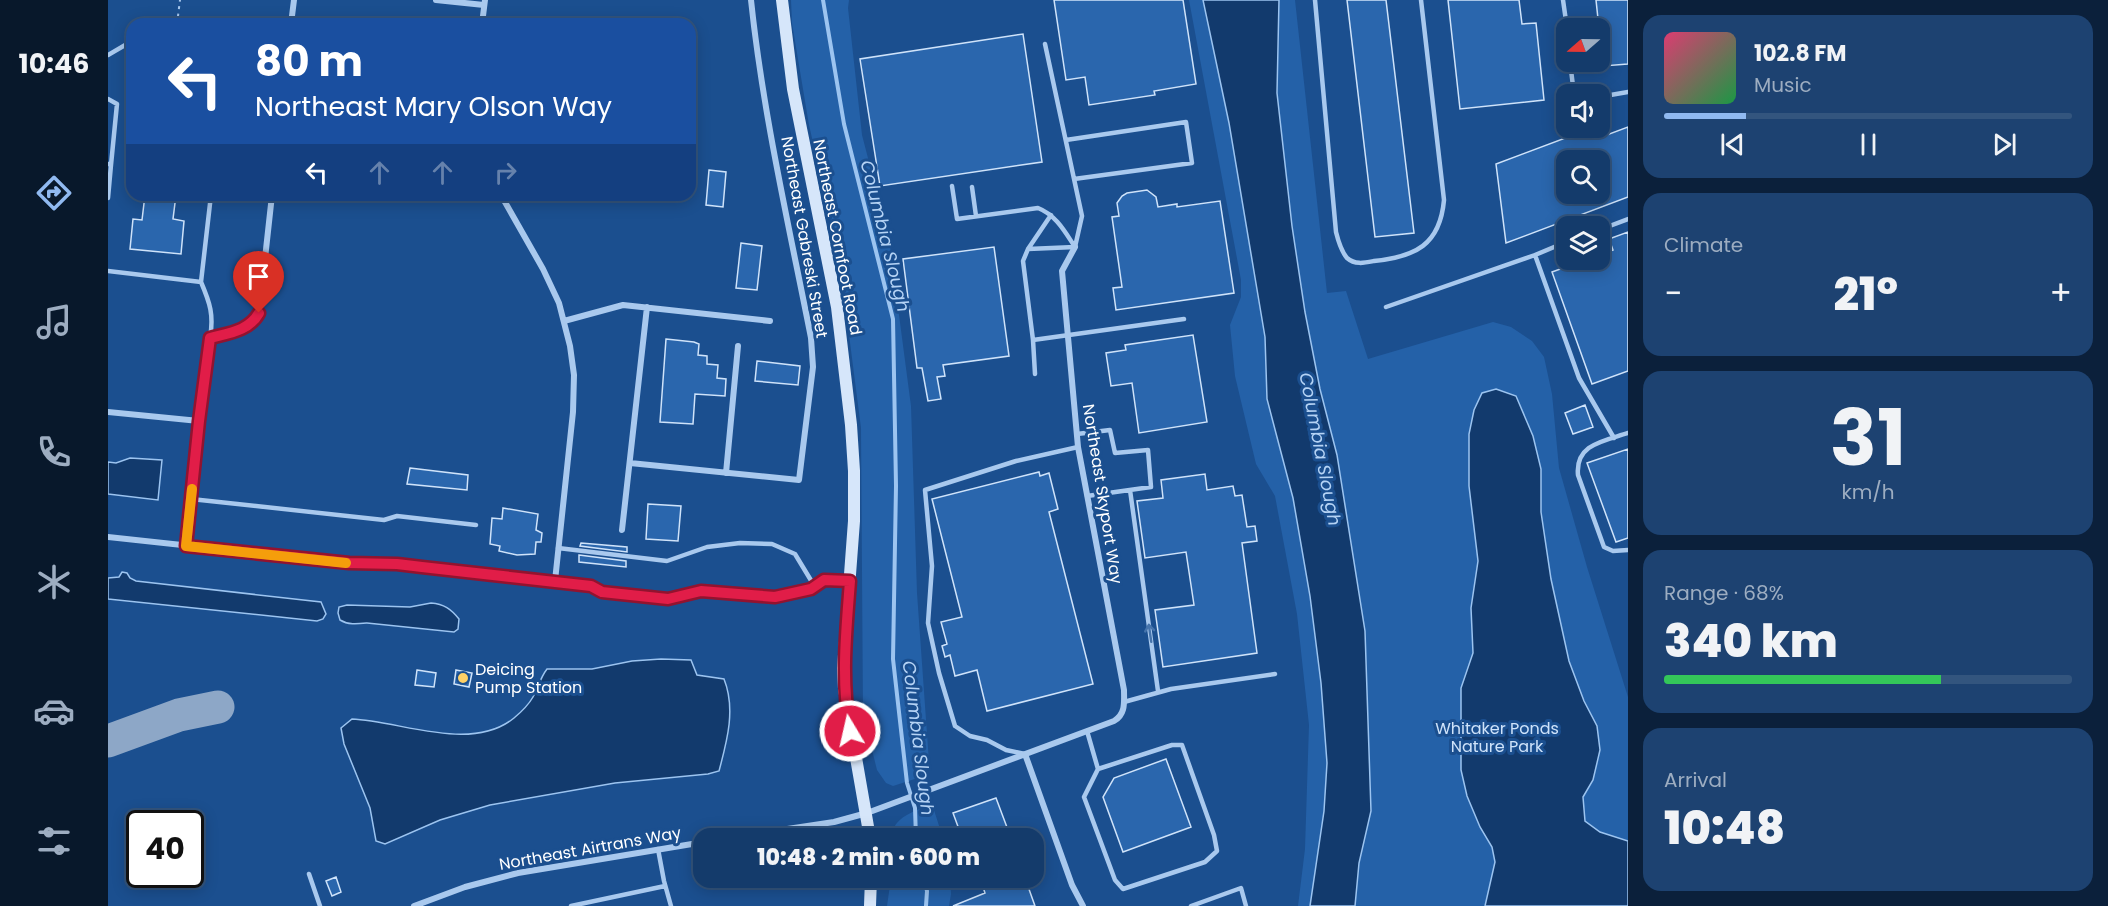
<!DOCTYPE html>
<meta charset="utf-8">
<style>
:root{--surface:#143b6b;--page:#1d4271;--text:#f1f3f6;--muted:#9dadc1;--line:#33557e;--accent:#90b9f0}
body{margin:0;font-family:Poppins,sans-serif;background:var(--page);color:var(--text);height:100vh;display:flex;flex-direction:column;font-size:22px;white-space:nowrap}
*{box-sizing:border-box;margin:0}
p{font-size:20px;color:var(--muted)}
.icon{flex:none;width:33px;height:33px;fill:none;stroke:currentColor;stroke-width:2;stroke-linecap:round;stroke-linejoin:round}
.map{position:relative;flex:1;overflow:hidden}
.sheet{display:flex;flex-direction:column;gap:15px;padding:15px;background:#0b203b;width:480px}
.sheet>*{flex:none}
.hud{position:absolute;left:18px;top:18px;width:570px;height:183px;border-radius:18px;box-shadow:0 3px 15px #0003,0 0 0 2px var(--line);background:#1a4fa0;color:#fff;overflow:hidden}
.needle{width:39px;rotate:250deg}
.fabs{position:absolute;left:1448px;top:18px;display:grid;gap:12px}
.fabs a{display:grid;place-items:center;width:54px;height:54px;border-radius:12px;background:var(--surface);box-shadow:0 3px 15px #0003,0 0 0 2px var(--line);font-size:30px}
.speed{position:absolute;left:18px;top:810px;display:flex;gap:12px;font-size:30px;font-weight:700;text-align:center}
.speed>*{display:grid;place-content:center;width:78px;height:78px;border-radius:50%;background:var(--surface);box-shadow:0 3px 15px #0003,0 0 0 2px var(--line);line-height:1}
.speed .limit{border:3px solid #111;border-radius:9px;background:#fff;color:#111}
.pin{position:absolute;display:grid;place-items:center;width:51px;height:51px;color:#fff;margin:-62px -26px;border-radius:50% 50% 50% 0;rotate:-45deg;box-shadow:0 0 6px #0007}
.pin .icon{rotate:45deg}
.me{position:absolute;width:66px;margin:-33px;rotate:351deg;stroke-linejoin:round;filter:drop-shadow(0 0 4px #0008)}
.turn{display:flex;align-items:center;gap:21px;height:126px;padding:0 30px;font-size:27px}
.turn .icon{width:78px;height:78px;stroke-width:2.5}
.turn b{display:block;font-size:42px;line-height:51px}
.lanes{display:flex;align-items:center;height:57px;padding:0 30px;background:#0003;justify-content:center;gap:30px;direction:ltr}
.lanes .off{opacity:.35}
.big{font-size:45px;font-weight:800;line-height:1.1}
.sheet .widget{flex:1;display:flex;flex-direction:column;justify-content:center;gap:9px;min-width:0;padding:0 21px;border-radius:18px;background:var(--page)}
.sheet .dial{align-items:center;gap:0}
.dial b{font-size:78px;line-height:1}
.song{display:flex;align-items:center;gap:18px}
.cover{width:72px;height:72px;border-radius:9px;background:linear-gradient(135deg,hsl(340 70% 55%),hsl(140 70% 35%))}
.played{height:6px;border-radius:3px;background:linear-gradient(90deg,var(--accent) 20%,var(--line) 20%)}
.keys{display:flex;justify-content:space-around;direction:ltr}
.heat{display:flex;justify-content:space-between;align-items:center;font-size:33px;direction:ltr}
.charge{height:9px;border-radius:4px;background:linear-gradient(90deg,#34c759 68%,var(--line) 0)}
.trip{position:absolute;left:585px;top:828px;width:351px;height:60px;border-radius:18px;background:var(--surface);box-shadow:0 3px 15px #0003,0 0 0 2px var(--line);font-weight:800;line-height:60px;text-align:center}
main{display:flex;flex:1;min-height:0}
.dock{display:flex;flex-direction:column;width:108px;justify-content:space-around;align-items:center;background:#08182b;color:var(--muted)}
.dock .icon{width:42px;height:42px}
.dock .on{color:var(--accent)}
.dock b{font-size:27px;color:var(--text)}
.map>svg:first-child{display:block}
.green{fill:#2461a8;fill-rule:evenodd}
.water{fill:#123a6d;stroke:#9cc4f0;stroke-width:1.5}
.lines{fill:none;stroke-linecap:round;stroke-linejoin:round}
.stream{stroke:#9cc4f0;stroke-width:4}
.taxiway{stroke:#8da7c7;stroke-width:33}
.building{fill:#2a66ad;stroke:#cfe3fa;stroke-width:1.5;fill-rule:evenodd}
.path{stroke:#a9c9ee;stroke-width:2;stroke-dasharray:3 4.5;stroke-linecap:butt}
.lane{stroke:#a9c9ee;stroke-width:4.5}
.street{stroke:#a9c9ee;stroke-width:6}
.secondary{stroke:#d6e6fa;stroke-width:12}
.oneway{stroke:#4674ac}
.route-casing{stroke:#92132f;stroke-width:15}
.route{stroke:#e11d48;stroke-width:10}
.slow{stroke:#f59e0b;stroke-width:10}
.poi-dot{fill:#ffd166;stroke:#1b4f8f;stroke-width:2}
.labels{text-anchor:middle;stroke-width:6;stroke-linejoin:round;paint-order:stroke}
.street-label{font-size:16px;fill:#fff;stroke:#1b4f8f}
.poi-label{font-size:16px;fill:#fff;stroke:#1b4f8f;text-anchor:start}
.park-label{font-size:16px;fill:#cfe3fa;stroke:#1b4f8f}
.water-label{font-size:18px;font-style:italic;fill:#b5d3f5;stroke:#1b4f8f}
</style>
<main>
<nav class="dock">
<b>10:46</b>
<svg class="icon on" aria-label="directions" viewBox="0 0 24 24"><path d="M12 3l9 9-9 9-9-9zM9 14v-3h6M13 9l2 2-2 2"/></svg>
<svg class="icon" aria-label="music" viewBox="0 0 24 24"><path d="M9 18V5l10-2v13"/><circle cx="6" cy="18" r="3"/><circle cx="16" cy="16" r="3"/></svg>
<svg class="icon" aria-label="phone" viewBox="0 0 24 24"><path d="M5 4h4l2 5-3 2q2 4 5 5l2-3 5 2v4C11 20 4 13 5 4z"/></svg>
<svg class="icon" aria-label="climate" viewBox="0 0 24 24"><path d="M12 3v18M4 7l16 10M4 17L20 7"/></svg>
<svg class="icon" aria-label="car" viewBox="0 0 24 24"><path d="M5 17H2v-5l4-1 3-4h7l3 4 3 1v5h-3M9 17h6M6 11h13"/><circle cx="7" cy="17" r="2"/><circle cx="17" cy="17" r="2"/></svg>
<svg class="icon" aria-label="filters" viewBox="0 0 24 24"><path d="M4 7h16M4 17h16"/><circle cx="9" cy="7" r="2"/><circle cx="15" cy="17" r="2"/></svg>
</nav>
<div class="map">
<svg width="1520" height="906" viewBox="0 0 1520 906">
<rect width="100%" height="100%" fill="#1b4f8f"/>
<!-- green -->
<path class="green" d="M683 0H741L740 8 754 135 781 239 803 406 809 593 821 762 813 777 785 786 778 783 769 770 755 714 753 428 731 257 701 125 684 23Z
M1081 0H1095L1121 123 1157 337 1159 399 1185 497 1202 596 1213 683 1219 763 1216 811 1202 906H1190L1197 849 1201 725 1189 614 1167 496 1148 464 1127 376 1122 325 1133 297V280Z
M1171 0H1187L1219 293 1238 291 1260 359 1385 322 1403 327 1424 341 1436 357 1444 394 1451 468 1479 567 1520 697V906H1247L1259 738 1257 631 1229 455 1212 389 1197 312 1184 226 1169 93ZM1408 396 1425 436 1433 469V512L1443 579 1363 607 1370 561 1361 486Z
M824 804 835 838H784C783 817 808 811 824 804Z
M783 878H842L843 894 841 906H779Z"/>
<!-- water -->
<path class="water" d="M1095 0H1171L1169 93 1184 226 1197 312 1212 389 1229 455 1257 631 1263 811 1251 863 1247 906H1202L1216 811 1219 763 1213 683 1202 596 1185 498 1159 399 1157 337 1121 123Z
M1388 389 1408 396 1425 436 1433 469V512L1443 579 1461 661 1476 701 1489 726 1492 750 1485 780 1475 797 1477 821 1492 832 1520 841V906H1377L1387 862 1384 847 1372 827 1359 796 1353 770V688L1365 653 1363 608 1370 561 1361 486V434L1366 410 1374 393Z
M22 458 54 460 50 500 0 494V462L8 463Z
M14 572 19 573 22 578 28 581 213 602 218 614 215 619 209 621 0 599V578L11 577Z
M323 603C336 604 343 609 351 619L350 629 346 632 259 623C249 624 240 625 232 620L230 613 231 607 239 605 302 607Z
M553 659 583 660 589 675 616 679C628 709 619 741 611 771L600 774 507 783 382 805 332 820 277 844 268 841 262 808 236 744 233 728 244 719C293 721 363 753 406 718 412 713 421 704 425 697 430 688 432 678 439 669H484L524 661Z"/>
<g class="lines">
<!-- stream -->
<path class="stream" d="M715 0 736 124 785 319 788 486 785 659 799 783 807 808 808 838
M815 878 819 891 818 906"/>
<!-- taxiway -->
<path class="taxiway" d="M0 741 71 715 110 707"/>
</g>
<!-- building -->
<path class="building" d="M946 0H1075L1088 84 1046 91 1047 95 981 105 977 77 958 80Z
M1239 0H1278L1306 233 1267 237Z
M1340 0H1411L1414 24 1428 23 1436 100 1352 109Z
M1488 0H1520V64L1495 66Z
M915 34 934 162 772 186 752 59Z
M1520 127V197L1398 243 1388 164 1484 128 1488 139ZM1458 160H1491V194H1458Z
M601 170 618 172 615 207 598 205Z
M1039 190 1048 197 1050 207 1069 204V207L1112 201 1126 293 1008 310 1005 288 1014 287 1004 217 1011 216 1009 203 1014 196 1019 193Z
M37 195H68L65 219 76 221 73 254 22 249 25 219 34 220Z
M1520 232V371L1484 384 1444 272 1477 260H1491V255L1505 250 1501 239Z
M633 243 654 246 649 290 628 288Z
M886 247 901 356 835 365 837 376 829 377 833 399 820 401 814 368H809L795 259Z
M1085 335 1099 422 1031 433 1024 383 1003 386 998 353 1018 350 1017 345Z
M558 339 586 342 591 344 590 355 599 356V364L610 365 609 378 618 379 617 396 587 394 585 424 552 422Z
M649 361 692 366 690 385 647 381Z
M1477 405 1485 427 1465 434 1457 413Z
M1520 449V538L1508 542 1479 463Z
M302 468 360 475 359 490 299 484Z
M931 472 932 476 941 473 950 509 941 512 985 684 879 711 869 670 847 676 842 655 837 657 834 646 839 644 833 622 854 617 824 499Z
M1097 474 1099 490 1125 486 1127 496 1134 495 1139 527 1147 526 1149 541 1134 543 1149 653 1055 667 1047 610 1086 605 1078 552 1037 558 1029 501 1055 498 1053 480Z
M540 504 573 506 570 541 538 539Z
M395 508 430 514 428 530 434 533 433 542H428L427 554 409 555 391 551 392 546 382 544 384 518 394 519Z
M473 543 519 547V552L472 546Z
M471 555 518 561V567L471 562Z
M309 670 328 673 326 687 307 685Z
M348 670 364 673 361 687 346 684Z
M1058 759 1083 827 1015 852 995 797 1006 778Z
M888 798 903 838H863L859 829 852 832 845 813Z
M228 877 233 892 224 896 218 881Z
M872 878H917L927 906H845L877 893Z"/>
<g class="lines">
<!-- path -->
<path class="path" d="M69 24 72 0"/>
<!-- lane -->
<path class="lane" d="M1207 0 1228 232C1230 240 1233 251 1239 258 1247 265 1256 263 1266 261 1307 257 1332 245 1336 200L1313 0
M1455 0 1459 28
M937 44 974 216 967 247
M0 55 24 41
M1462 62 1466 94
M1491 97 1520 92
M0 99 9 104 3 165
M958 140 1078 122 1084 163 966 179
M844 186 849 219 930 208C948 215 957 232 967 247
M864 187 868 216
M0 198 3 165 0 164
M943 215 920 249 915 261 925 340 1076 319
M1491 230 1520 219
M920 249 967 247
M1427 255 1458 242
M0 271 93 282 103 195
M93 282C102 303 106 315 102 338
M1278 307 1427 255 1471 378 1506 438
M925 340 927 374
M1520 433C1496 441 1467 444 1470 475L1496 547 1505 551 1520 550
M969 434 1002 430 1007 453 1040 450 1043 487 979 496
M1022 490 1050 691
M83 499 276 520 289 516 368 525
M450 548 559 561 599 547 632 543 664 544 687 554 707 587
M1016 702 1063 689 1167 674
M979 731 990 769 1064 745H1074L1106 835 1109 851 1097 862 1015 889 1007 880 976 797 990 769
M917 754 898 750 879 740 862 736 847 726 831 673 820 623 824 566 817 490 908 461 970 447
M550 849 556 881 563 906
M201 874 212 906
M463 906 557 886
M1083 906 1133 888 1138 906"/>
<!-- street -->
<path class="street" d="M328 0 376 5
M183 24 186 0
M374 24 377 0
M393 195 435 269 451 303 462 346 466 375 465 412 447 581
M456 321 515 305 662 321
M0 412 91 421
M522 463 691 480 705 367 703 338C681 226 655 114 643 0
M618 473 630 346
M514 530 539 307
M0 537 241 563 289 564 314 567 483 586 494 592 560 599 593 591 667 597 703 589 716 580 742 581
M78 546 91 421 102 338C121 333 141 331 151 313L164 195
M917 754 964 885 975 906
M619 838 726 822 759 813 1006 721C1018 714 1016 702 1016 690L970 447 954 271 967 247
M306 906 357 887 410 873 596 842"/>
<!-- secondary -->
<path class="secondary" d="M674 0 685 89 729 307 743 425 746 471V521L735 668 736 689 762 838
M762 906 763 878"/>
</g>
<!-- one-way arrows -->
<defs><path id="oneway-shaft" d="M-6 0H5M1.5-3L5.5 0L1.5 3" fill="none" stroke-width="1.6" stroke-linecap="round" stroke-linejoin="round" transform="scale(1.5)"/></defs>
<use class="oneway" href="#oneway-shaft" transform="translate(1042 633) rotate(-98)"/>
<g class="lines">
<defs>
<path id="route" d="M151 313C141 331 121 333 102 338L91 421 78 546 241 563 289 564 314 567 483 586 494 592 560 599 593 591 667 597 703 589 716 580 742 581C738 634 733 678 742 731"/>
</defs>
<!-- route casing -->
<use href="#route" class="route-casing"/>
<!-- route -->
<use href="#route" class="route"/>
<!-- slow -->
<path class="slow" d="M84 489 78 546 238 563"/>
</g>
<!-- markers -->
<circle class="poi-dot" cx="355" cy="678" r="6"/>
<g class="labels">
<!-- street labels -->
<g class="street-label">
<text transform="translate(697 237) rotate(80)" y="6">Northeast Gabreski Street</text>
<text transform="translate(730 237) rotate(79)" y="6">Northeast Cornfoot Road</text>
<text transform="translate(995 494) rotate(81)" y="6">Northeast Skyport Way</text>
<text transform="translate(482 848) rotate(-10)" y="6">Northeast Airtrans Way</text>
</g>
<!-- poi labels -->
<g class="poi-label">
<text x="367" y="675">Deicing<tspan x="367" dy="18">Pump Station</tspan></text>
</g>
<!-- park labels -->
<g class="park-label">
<text x="1389" y="734">Whitaker Ponds<tspan x="1389" dy="18">Nature Park</tspan></text>
</g>
<!-- water labels -->
<g class="water-label">
<text transform="translate(777 236) rotate(76)" y="6">Columbia Slough</text>
<text transform="translate(1212 449) rotate(79)" y="6">Columbia Slough</text>
<text transform="translate(810 738) rotate(83)" y="6">Columbia Slough</text>
</g>
</g>
</svg>
<div class="fabs">
<a><svg class="needle" viewBox="-14 -14 28 28"><path d="M0-13l5 13h-10z" fill="#e53935"/><path d="M0 13l5-13h-10z" fill="#9dadc1"/></svg></a>
<a><svg class="icon" aria-label="sound" viewBox="0 0 24 24"><path d="M4 9h4l5-4v14l-5-4H4zM17 9q2 3 0 6"/></svg></a>
<a><svg class="icon" aria-label="search" viewBox="0 0 24 24"><circle cx="10" cy="10" r="6"/><path d="M15 15l6 6"/></svg></a>
<a><svg class="icon" aria-label="layers" viewBox="0 0 24 24"><path d="M12 4l9 5-9 5-9-5zM3 14l9 5 9-5"/></svg></a>
</div>
<div class="speed"><div class="limit">40</div></div>
<div class="pin" style="left:151px;top:313px;background:#d93025"><svg class="icon" aria-label="arrive" viewBox="0 0 24 24"><path d="M6 21V4h12l-3 4 3 4H6"/></svg></div>
<svg class="me" style="left:742px;top:731px" viewBox="-20 -20 40 40"><circle r="17" fill="#e11d48" stroke="#fff" stroke-width="3"/><path d="M0-11L8 9 0 5-8 9z" fill="#fff"/></svg>
<div class="trip">10:48 · 2 min · 600 m</div>
<div class="hud">
<div class="turn"><svg class="icon" aria-label="left" viewBox="0 0 24 24"><path d="M17 20v-9H6M10 6l-5 5 5 5"/></svg><div><b>80 m</b>Northeast Mary Olson Way</div></div>
<div class="lanes"><svg class="icon" aria-label="left" viewBox="0 0 24 24"><path d="M17 20v-9H6M10 6l-5 5 5 5"/></svg><svg class="icon off" aria-label="ahead" viewBox="0 0 24 24"><path d="M12 20V5M6 11l6-6 6 6"/></svg><svg class="icon off" aria-label="ahead" viewBox="0 0 24 24"><path d="M12 20V5M6 11l6-6 6 6"/></svg><svg class="icon off" aria-label="right" viewBox="0 0 24 24"><path d="M7 20v-9h11M14 6l5 5-5 5"/></svg></div>
</div>
</div>
<section class="sheet">
<div class="widget">
<div class="song"><i class="cover"></i><div><b>102.8 FM</b><p>Music</p></div></div>
<div class="played"></div>
<div class="keys"><svg class="icon" aria-label="previous" viewBox="0 0 24 24"><path d="M18 5L8 12l10 7zM5 5v14"/></svg><svg class="icon" aria-label="pause" viewBox="0 0 24 24"><path d="M8 5v14M16 5v14"/></svg><svg class="icon" aria-label="next" viewBox="0 0 24 24"><path d="M6 5l10 7-10 7zM19 5v14"/></svg></div>
</div>
<div class="widget"><p>Climate</p>
<div class="heat"><a>−</a><b class="big">21°</b><a>+</a></div>
</div>
<div class="widget dial"><b>31</b><p>km/h</p></div>
<div class="widget"><p>Range · 68%</p><b class="big">340 km</b><div class="charge"></div></div>
<div class="widget"><p>Arrival</p><b class="big">10:48</b></div>
</section>
</main>
